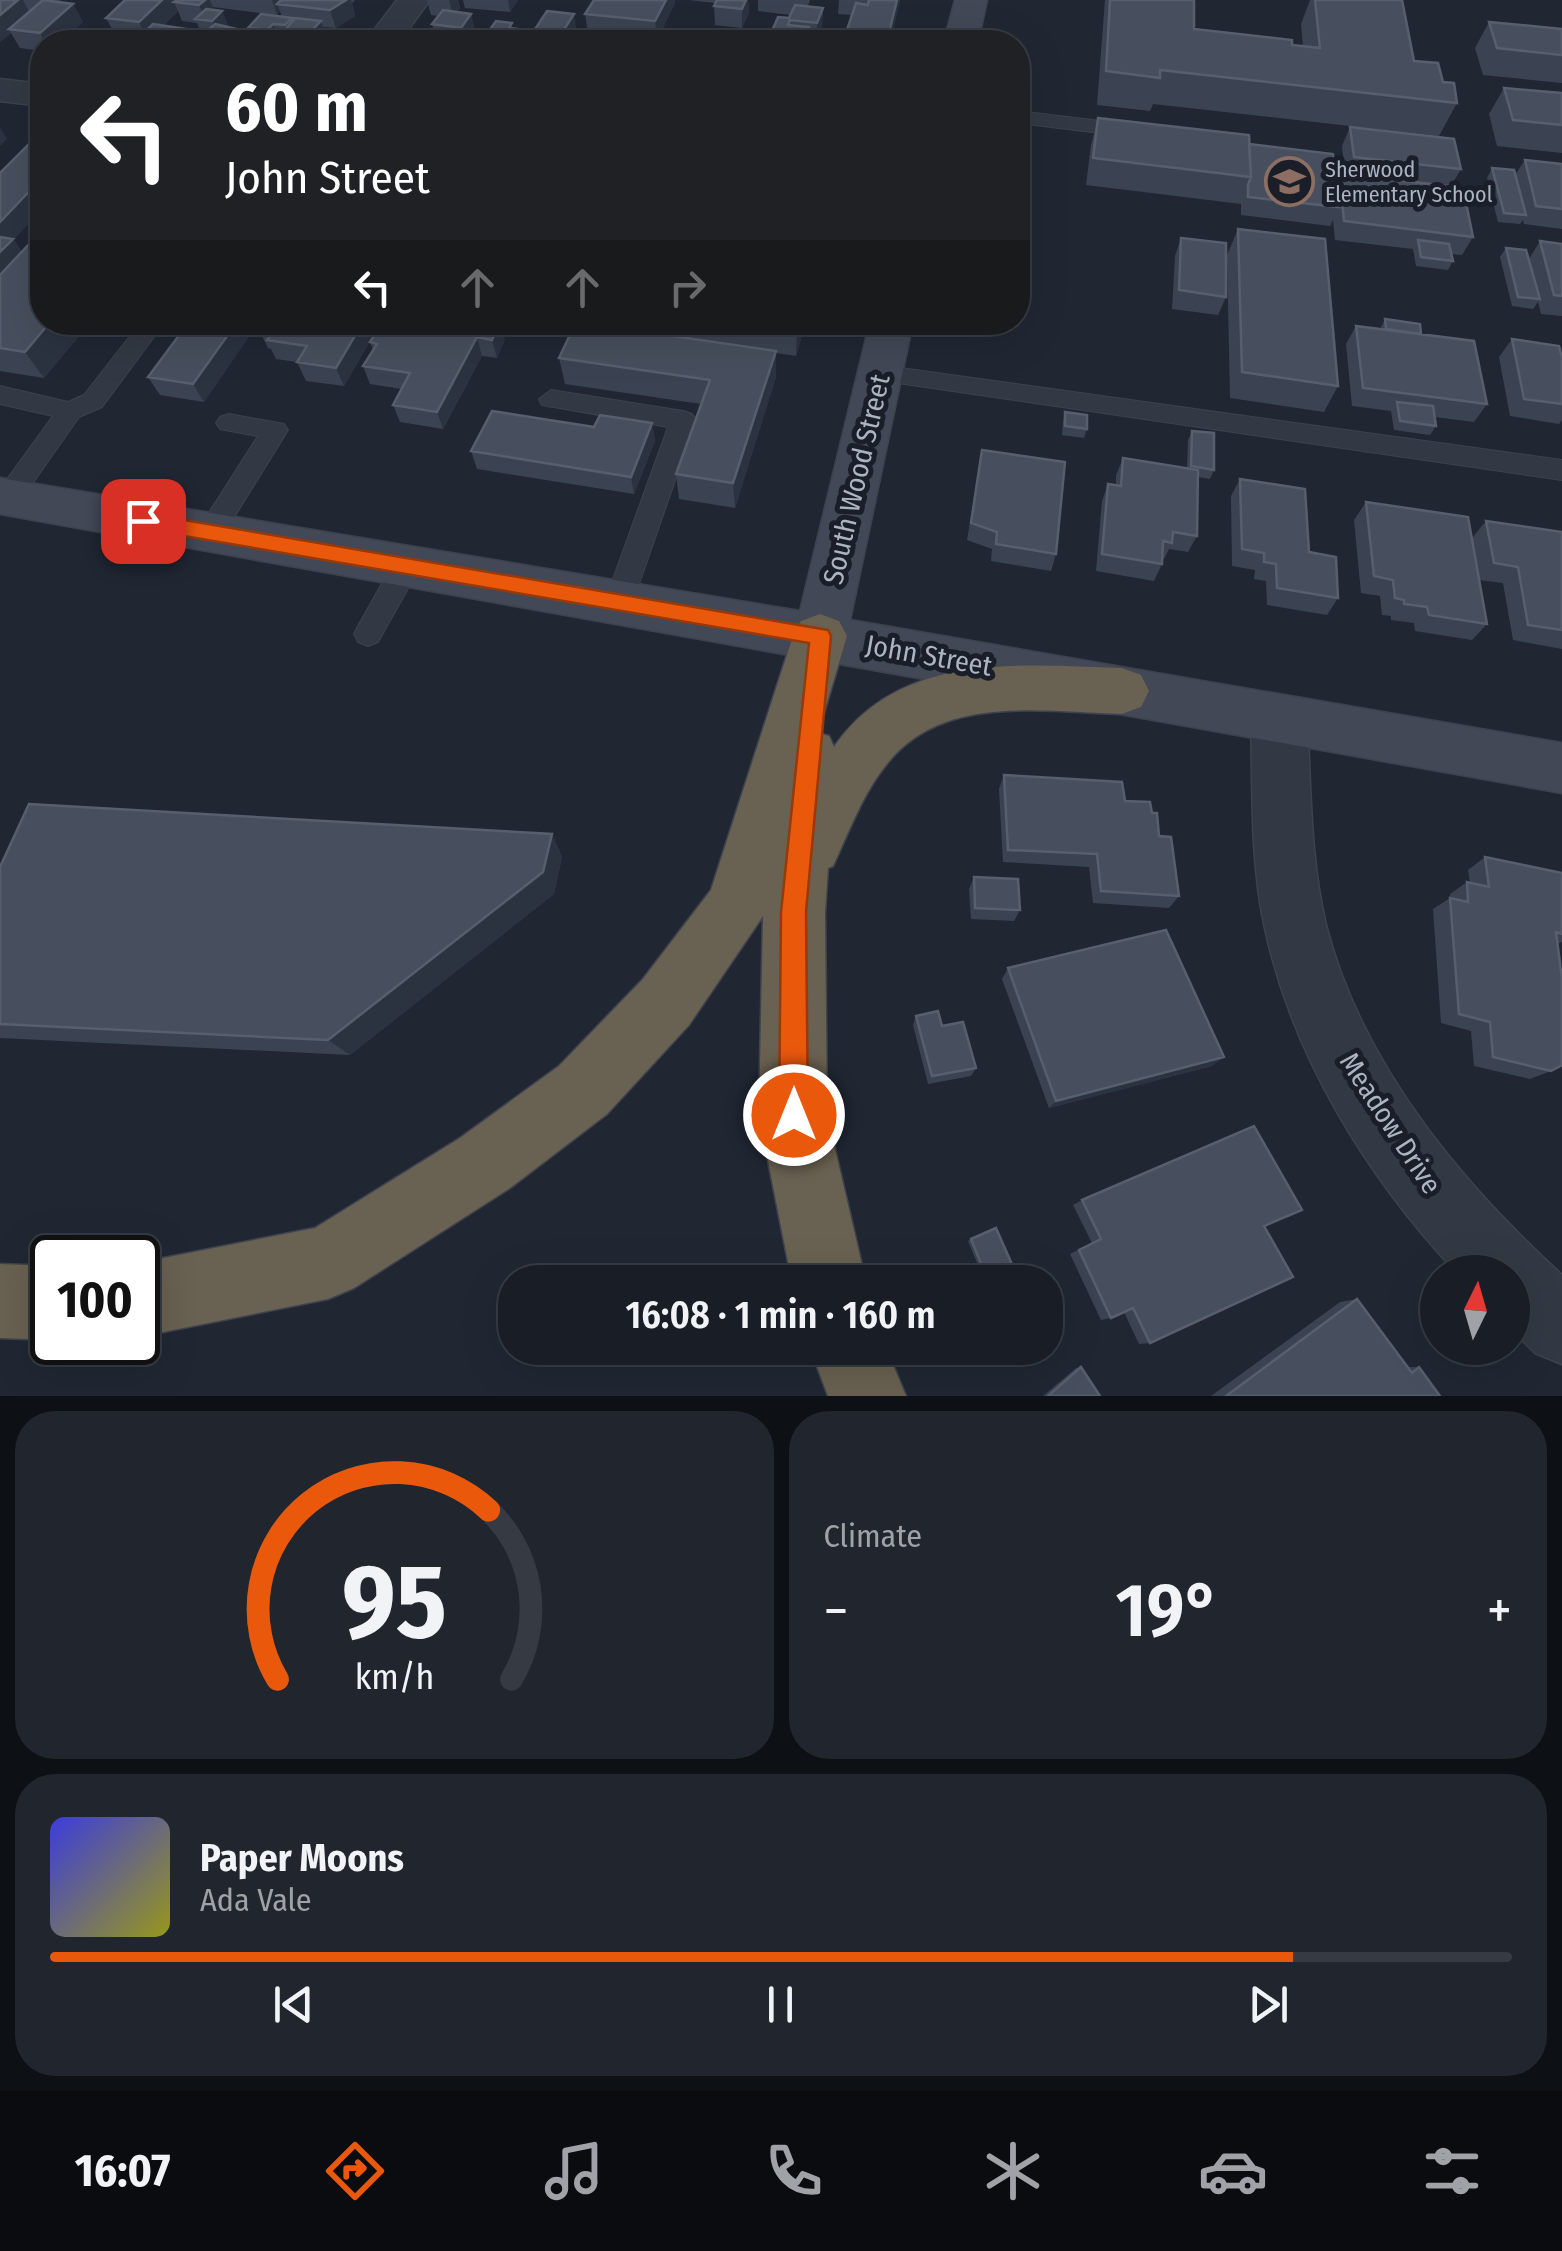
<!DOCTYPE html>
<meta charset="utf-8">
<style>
:root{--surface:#181d26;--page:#21262e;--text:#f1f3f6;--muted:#9fa2a7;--line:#363b43;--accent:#ea580c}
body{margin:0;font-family:"Fira Sans Condensed",sans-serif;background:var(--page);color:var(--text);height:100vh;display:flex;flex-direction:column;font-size:38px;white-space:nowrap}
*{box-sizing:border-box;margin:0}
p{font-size:32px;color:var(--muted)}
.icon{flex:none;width:55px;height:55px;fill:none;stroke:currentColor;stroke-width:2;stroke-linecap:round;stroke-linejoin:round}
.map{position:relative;height:1396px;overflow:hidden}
.side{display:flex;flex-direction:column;gap:15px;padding:15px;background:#0d1015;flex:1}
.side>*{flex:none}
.banner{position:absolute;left:30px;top:30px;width:1000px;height:305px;border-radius:40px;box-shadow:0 10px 40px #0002,0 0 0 2px var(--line);background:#202124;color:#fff;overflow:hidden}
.needle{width:65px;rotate:5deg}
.controls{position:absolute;left:1420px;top:1255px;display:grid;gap:20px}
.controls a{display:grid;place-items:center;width:110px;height:110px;border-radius:50%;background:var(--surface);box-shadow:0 10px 40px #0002,0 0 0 2px var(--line);font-size:50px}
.speed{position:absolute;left:30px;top:1235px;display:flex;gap:20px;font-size:50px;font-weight:700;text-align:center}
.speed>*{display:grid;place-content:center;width:130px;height:130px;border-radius:50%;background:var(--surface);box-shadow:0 10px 40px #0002,0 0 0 2px var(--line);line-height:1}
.speed .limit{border:5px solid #111;border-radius:15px;background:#fff;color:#111}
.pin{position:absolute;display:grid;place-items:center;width:85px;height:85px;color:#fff;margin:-42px;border-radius:20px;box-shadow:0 5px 15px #0006}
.me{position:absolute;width:110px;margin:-55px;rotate:0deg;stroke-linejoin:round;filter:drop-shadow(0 0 8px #0008)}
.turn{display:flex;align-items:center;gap:35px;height:210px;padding:0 30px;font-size:45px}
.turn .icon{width:130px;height:130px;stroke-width:2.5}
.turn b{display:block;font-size:70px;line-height:85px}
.lanes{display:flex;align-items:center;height:95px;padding:0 30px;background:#0003;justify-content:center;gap:50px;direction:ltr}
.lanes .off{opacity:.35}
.big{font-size:75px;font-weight:600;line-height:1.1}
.side .widget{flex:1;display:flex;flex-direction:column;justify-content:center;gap:15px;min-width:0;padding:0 35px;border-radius:40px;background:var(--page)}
.side .dial{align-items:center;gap:0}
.dial svg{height:260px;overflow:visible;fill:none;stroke:var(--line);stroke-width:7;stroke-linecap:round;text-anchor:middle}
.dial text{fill:var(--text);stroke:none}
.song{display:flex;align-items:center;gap:30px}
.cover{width:120px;height:120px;border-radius:15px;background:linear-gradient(135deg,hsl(240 70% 55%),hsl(60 70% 35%))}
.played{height:10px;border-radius:5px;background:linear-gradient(90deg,var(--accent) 85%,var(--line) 85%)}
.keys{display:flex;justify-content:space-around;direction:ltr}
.heat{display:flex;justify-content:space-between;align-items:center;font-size:55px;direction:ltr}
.side .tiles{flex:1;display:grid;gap:15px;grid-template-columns:1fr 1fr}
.widget:last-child{grid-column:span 2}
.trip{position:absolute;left:498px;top:1265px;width:565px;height:100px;border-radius:40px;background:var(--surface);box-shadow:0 10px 40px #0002,0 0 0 2px var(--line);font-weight:600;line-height:100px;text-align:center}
.menu{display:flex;height:160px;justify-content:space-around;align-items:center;background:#0a0c0f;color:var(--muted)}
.menu .icon{width:70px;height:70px}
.menu .active{color:var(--accent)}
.menu b{font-size:45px;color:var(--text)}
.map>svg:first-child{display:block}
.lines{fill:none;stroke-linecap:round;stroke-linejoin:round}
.lane-casing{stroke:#3d424d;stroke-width:2}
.street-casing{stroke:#3d424d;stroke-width:3}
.secondary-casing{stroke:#3d424d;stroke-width:3}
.highway-casing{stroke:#3e434e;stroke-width:3}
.lane{fill:#333944;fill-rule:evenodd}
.street{fill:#333944;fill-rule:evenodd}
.secondary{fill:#424856;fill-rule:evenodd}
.highway{fill:#696151;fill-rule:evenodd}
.wall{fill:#3b4352}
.shaded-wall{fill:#2b3341}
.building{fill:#474f5e;stroke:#575f6e;stroke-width:2.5}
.route{fill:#ea580c;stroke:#983908;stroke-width:2.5}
.labels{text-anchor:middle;stroke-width:10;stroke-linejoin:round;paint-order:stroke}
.far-poi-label{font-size:22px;fill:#adb3c1;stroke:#191e28;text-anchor:start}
.street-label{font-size:28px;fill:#adb3c1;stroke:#191e28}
</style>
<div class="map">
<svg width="1562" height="1396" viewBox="0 0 1562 1396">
<rect width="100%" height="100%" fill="#202733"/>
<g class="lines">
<defs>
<path id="lane" d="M1018 111 1133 125 1143 131 1133 137 1018 123Z
M141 322H165L102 407 79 417 18 504H0V489L53 416 0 404V386L68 402 84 395Z
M879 365 1562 460V480L870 379 867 373Z
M551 390 683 411 692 414 696 420 632 604 628 612 618 615 608 612 604 604 668 427 542 405 539 399Z
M229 414 284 424 288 430 220 540 210 543 200 540 196 533 258 436 220 429 216 423 220 417Z
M407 554 417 557 421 565 378 642 368 646 358 642 354 634 358 626 397 557Z"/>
<path id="street" d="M397 0H430L399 42H365Z
M0 79 42 84V106L0 101Z
M1279 695 1299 702 1307 719C1311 787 1310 858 1326 925 1361 1062 1460 1182 1562 1275V1364L1535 1353 1512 1330V1272H1456C1366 1176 1291 1054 1264 924 1250 857 1253 787 1251 719L1259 702Z"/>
<path id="secondary" d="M955 0H987L978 42H944Z
M870 322H913L850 620 1562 743V793L0 514V478L800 611Z"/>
<path id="highway" d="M820 614 839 621 847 636 818 733 829 736 834 747C900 651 1020 665 1122 668L1141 675 1149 691 1141 707 1122 714C1042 712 941 693 886 765 862 795 849 832 833 866L828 868 825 912 827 1115 866 1282H792L759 1115 763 916 689 1025 607 1114 510 1188 354 1288 328 1299 138 1337V1263L315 1228 460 1138 559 1066 643 979 711 890 793 636 801 621Z
M0 1264 52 1266V1340L0 1338Z
M810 1348H886L906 1396H828Z"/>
</defs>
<!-- lane casing -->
<use href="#lane" class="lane-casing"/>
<!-- street casing -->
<use href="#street" class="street-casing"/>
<!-- secondary casing -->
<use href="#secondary" class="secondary-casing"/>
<!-- highway casing -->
<use href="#highway" class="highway-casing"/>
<!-- lane -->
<use href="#lane" class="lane"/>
<!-- street -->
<use href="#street" class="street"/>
<!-- secondary -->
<use href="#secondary" class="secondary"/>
<!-- highway -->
<use href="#highway" class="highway"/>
</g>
<!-- wall -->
<path class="wall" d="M0 0H61L58 2 73 4 83 22 60 42H42V51L20 48 11 33 0 42Z
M125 0H355L352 3 355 16 336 28 323 27 327 39 324 42H254L248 28 282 17 280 11 277 15 213 7 214 10 222 11 229 28 202 35 197 23 182 21 178 11 163 26 187 29 193 42H134L138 39 116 36 106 18Z
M427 0H458L460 8 457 12 471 14 475 32 468 42 434 32 432 24 439 16 431 15Z
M463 0H518L510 12 465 8Z
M594 0H675V3L657 40 647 39V42H612L616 36 588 33 585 14Z
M688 0H748L749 13 742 28 715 25 714 6 716 3Z
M758 0H810L808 6 823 8 822 26 816 41 772 42V31L789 18 791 15 758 11Z
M839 0H900L890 42H845V36L852 15 838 14Z
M1105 0H1194V29L1303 46 1301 24 1310 0H1402L1414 61 1443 82 1457 103 1439 136 1153 104 1150 111 1097 105Z
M1489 22 1562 29V83L1483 75 1475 48Z
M1504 88 1562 93V153L1497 146 1489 114Z
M1098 118 1249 144 1336 179 1339 173 1345 174 1342 146 1350 127 1461 169 1451 186 1473 237 1462 255 1452 254 1453 261 1448 270 1416 266 1413 249 1335 240 1333 220 1330 226 1241 215V204L1086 185 1091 145Z
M1525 160 1562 164V229L1524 224 1523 220 1520 224 1498 222 1487 178 1492 168 1515 175Z
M0 173 14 240 22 252 42 322H91L44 378 0 371Z
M1238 229 1338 386 1324 412 1230 398 1227 255Z
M1181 238 1226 297 1218 315 1172 309 1175 256Z
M1540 241 1562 244V316L1541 314 1538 302 1533 309 1512 306 1500 257 1506 248 1529 259Z
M1385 319 1421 334 1487 404 1474 422 1435 417 1436 426 1430 435 1394 430 1391 411 1352 406 1346 344 1356 326 1380 329Z
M189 322H259L204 402 160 395 148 377Z
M264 322H381L344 386 306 381 297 362 276 359 271 349 268 348 259 330Z
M383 322 505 339 497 358 482 356 443 429 400 422 393 405 402 389 370 384 363 366 373 350 370 342Z
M616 322H806L796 356 776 353V377L735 508 679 499 676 474 701 404 565 384 559 358 616 327Z
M1512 339 1562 358V420L1559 424 1510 416 1499 357Z
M1065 412 1087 429 1084 438 1062 435 1063 421Z
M652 423 655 441 634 494 477 469 471 451 594 427Z
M1192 431 1214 470 1210 479 1198 477 1197 536 1188 552 1169 549 1164 559H1162V564L1154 581 1096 571 1102 501 1108 484 1116 485V475L1123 458 1187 468 1188 440Z
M982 450 1056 554 1051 571 991 561 992 549 967 540Z
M1240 479 1309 552 1338 598 1327 615 1267 605 1266 581 1254 579 1255 570 1232 566 1231 496Z
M1366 502 1472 538 1486 521 1562 532V649L1513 640 1503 583 1479 580 1487 624 1472 640 1415 631 1414 623 1391 620V616L1382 615 1380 596 1361 593 1354 520Z
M1004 775 1125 801 1152 813 1179 896 1169 908 1093 903 1089 867 1003 862 999 789Z
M552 834 562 857 554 894 350 1055 0 1038V867Z
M1485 857 1562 873V942L1557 944 1551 1071 1530 1079 1474 1066 1471 1031 1441 1023 1433 909 1450 898V894L1467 882 1470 883 1468 870Z
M974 877 1020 910 1014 921 971 919 969 889Z
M1008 968 1212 1066 1049 1108 1002 979Z
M916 1016 942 1026 976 1068 971 1076 928 1084 913 1025Z
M1082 1200 1264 1226 1150 1343 1139 1344 1124 1312 1111 1318 1101 1320 1070 1254 1092 1243 1073 1205Z
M971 1239 1014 1269 985 1282 968 1241Z
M1357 1299 1407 1367H1419L1440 1396H1211L1340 1302Z
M1081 1367 1100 1396H1043L1076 1368Z"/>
<!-- shaded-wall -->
<path class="shaded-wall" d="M18 0H23L31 15 9 29 11 33 0 42V15Z
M162 0H181L174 2 178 11 148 40 139 22Z
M205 0H210L216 14 205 20 199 5Z
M272 0H289L277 4 280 11 277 15Z
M343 0H351L355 16 336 28 330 10Z
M449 0H458L460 8 453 17Z
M508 0H518L510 12Z
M666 0H675V3L657 40 655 21Z
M746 0H748L749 13 742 28V9Z
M897 0H900L890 42H887Z
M73 4 83 22 60 42H45L40 33Z
M823 8 822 26 816 41 817 23Z
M222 11 230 29 220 40 212 21Z
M471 14 475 32 468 42H459L463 38 461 28Z
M574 14 577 33 571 42H556Z
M321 21 327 39 324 42H315L311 31Z
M273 24 280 42H272L267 30Z
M187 29 193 42H173Z
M245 31 249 42H234Z
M0 127 7 139 0 146Z
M42 178V209L14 240 31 266 0 299V222Z
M50 322H91L44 378 25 352Z
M237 322H259L204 402 193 384Z
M363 322H381L344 386 336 368Z
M500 322 505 339 497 358 492 340Z
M799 322H806L796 356 797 330Z
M477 337 482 356 443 429 437 412Z
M776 351V377L735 508 733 483Z
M652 423 655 441 634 494 631 477Z
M552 834 562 857 554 894 350 1055 328 1040Z
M1224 1057 1212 1066 1049 1108 1056 1101Z"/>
<!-- building -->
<path class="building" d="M0 0H18L0 15Z
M43 0 73 4 40 33 9 29Z
M125 0H162L139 22 106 18Z
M177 0H205L199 5 174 2Z
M281 0H346L330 10 277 4Z
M594 0H666L655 21 585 14Z
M717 0H746L742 9 714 6Z
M869 0H897L887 41 845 36 856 3 868 5Z
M1110 0H1194V29L1292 40V45L1320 48 1315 0H1402L1414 61 1438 63 1443 82 1454 83 1457 103 1160 70V78L1106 71Z
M795 5 823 8 817 23 790 20 788 25 809 27 806 35 772 31 778 17 789 18Z
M206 9 222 11 212 21 195 19Z
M443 10 471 14 461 28 432 24Z
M547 11 574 14 556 42H481L496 21 512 23 509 28 534 31Z
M261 14 292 18 285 25 273 24 267 30 248 28Z
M295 18 321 21 311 31 286 29Z
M1489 22 1562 29V55L1497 48Z
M153 24 187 29 173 42H134Z
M215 24 245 31 234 42H194Z
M427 31 464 36 459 42H415Z
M733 31 762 35 759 42H728Z
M271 32 310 35 304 42H262Z
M618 33 646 36 643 42H612Z
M1504 88 1562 93V125L1513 120Z
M1098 118 1249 135 1251 177 1093 158Z
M1350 127 1454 139 1461 169 1354 157Z
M42 131V178L0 222V173Z
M1249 144 1333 154 1339 207 1248 197V185L1251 177Z
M1525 160 1562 164V209L1536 206Z
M1492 168 1514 170 1526 215 1504 213Z
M1339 173 1463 188 1473 237 1344 221Z
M1238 229 1325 239 1338 386 1242 372Z
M0 237 13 239 0 252Z
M1181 238 1226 243V297L1179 290Z
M1418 240 1449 244 1453 261 1421 257Z
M1540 241 1562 244V296L1554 295Z
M31 242 42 244V322H50L25 352 0 348V275Z
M1506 248 1526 250 1540 299 1518 297Z
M1385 319 1420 324 1421 334 1386 329Z
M189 322H237L193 384 148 377Z
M264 322H363L336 368 297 362 307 346 267 340 273 332 259 330Z
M383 322H500L492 340 477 337 437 412 393 405 410 373 363 366 377 344 370 342Z
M576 322 776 351 733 483 676 474 710 380 559 358Z
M744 322H799L797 330Z
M1356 326 1474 341 1487 404 1363 388Z
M1512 339 1559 346 1562 358V404L1524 399Z
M1397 402 1433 406 1436 426 1400 421Z
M492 411 594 427 600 415 652 423 631 477 471 451Z
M1065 412 1087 415V429L1065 426Z
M1192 431 1214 433V470L1191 466Z
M982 450 1065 462 1056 554 996 544 997 532 971 523Z
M1123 458 1198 470 1197 536 1173 532 1172 543 1163 541 1162 564 1102 554 1108 484 1121 486Z
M1240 479 1305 489 1309 552 1336 557 1338 598 1277 588 1276 564 1264 562V553L1242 549Z
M1366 502 1468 517 1487 624 1429 615 1427 607 1404 604V600L1395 598 1393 580 1374 576Z
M1486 521 1562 532V630L1528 625 1518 567 1494 563Z
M1004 775 1122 782 1125 801 1150 802 1152 813H1157L1159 836 1171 837 1179 896 1101 891 1097 854 1008 850Z
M29 804 552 834 543 872 328 1040 0 1024V867Z
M1485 857 1562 873V934L1556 932 1562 979V1065L1551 1071 1493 1057 1490 1022 1459 1014 1450 898 1468 902 1467 882 1489 887Z
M974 877 1018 879 1020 910 975 908Z
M1166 930 1224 1057 1056 1101 1008 968Z
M938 1011 942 1026 963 1022 976 1068 932 1076 916 1016Z
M1254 1126 1302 1210 1264 1226 1293 1277 1150 1343 1133 1308 1111 1318 1079 1250 1101 1239 1082 1200Z
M996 1228 1014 1269 988 1281 971 1239Z
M1357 1299 1412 1373 1419 1367 1440 1396H1226Z
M1081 1367 1100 1396H1048Z"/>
<!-- route -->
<path class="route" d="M143 513 828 630 831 636 806 912 808 1115 803 1125 794 1129 784 1125 779 1115 781 912 809 643 143 529 133 521Z"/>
<!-- icons -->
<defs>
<symbol id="school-ring" viewBox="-11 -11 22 22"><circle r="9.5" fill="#191e28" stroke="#8d6e63" stroke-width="1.5"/><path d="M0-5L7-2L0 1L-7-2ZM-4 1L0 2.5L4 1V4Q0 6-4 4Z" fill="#8d6e63"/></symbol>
</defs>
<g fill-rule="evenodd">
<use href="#school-ring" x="1262" y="154" width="55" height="55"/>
</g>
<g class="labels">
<!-- far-poi labels -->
<g class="far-poi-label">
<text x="1325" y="177">Sherwood<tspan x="1325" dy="25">Elementary School</tspan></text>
</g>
<!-- street labels -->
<g class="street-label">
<text transform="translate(856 479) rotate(-77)" y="10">South Wood Street</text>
<text transform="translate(929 655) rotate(10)" y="10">John Street</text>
<text transform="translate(1391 1123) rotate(57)" y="10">Meadow Drive</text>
</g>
</g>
</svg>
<div class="controls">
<a><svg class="needle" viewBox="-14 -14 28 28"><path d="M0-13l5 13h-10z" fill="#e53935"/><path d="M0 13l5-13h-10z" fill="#9fa2a7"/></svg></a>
</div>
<div class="speed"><div class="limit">100</div></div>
<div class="pin" style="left:143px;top:521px;background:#d93025"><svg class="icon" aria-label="arrive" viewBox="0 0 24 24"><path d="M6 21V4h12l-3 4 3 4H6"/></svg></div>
<svg class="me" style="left:794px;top:1115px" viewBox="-20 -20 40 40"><circle r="17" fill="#ea580c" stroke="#fff" stroke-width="3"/><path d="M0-11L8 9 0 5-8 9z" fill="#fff"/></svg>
<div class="trip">16:08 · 1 min · 160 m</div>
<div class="banner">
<div class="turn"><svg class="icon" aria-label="left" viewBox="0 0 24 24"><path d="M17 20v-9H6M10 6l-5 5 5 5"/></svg><div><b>60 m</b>John Street</div></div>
<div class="lanes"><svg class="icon" aria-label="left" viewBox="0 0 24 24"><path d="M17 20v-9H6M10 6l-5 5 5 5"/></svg><svg class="icon off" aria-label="ahead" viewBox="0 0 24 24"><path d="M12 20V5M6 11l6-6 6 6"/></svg><svg class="icon off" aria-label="ahead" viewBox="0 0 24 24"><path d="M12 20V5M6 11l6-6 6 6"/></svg><svg class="icon off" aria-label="right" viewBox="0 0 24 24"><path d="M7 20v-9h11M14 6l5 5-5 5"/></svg></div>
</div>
</div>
<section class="side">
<div class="tiles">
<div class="widget dial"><svg viewBox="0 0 100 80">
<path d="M14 69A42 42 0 1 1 86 69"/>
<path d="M14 69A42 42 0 0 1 79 17" stroke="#ea580c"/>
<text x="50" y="56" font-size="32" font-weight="700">95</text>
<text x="50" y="72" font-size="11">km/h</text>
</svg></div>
<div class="widget"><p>Climate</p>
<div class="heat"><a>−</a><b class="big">19°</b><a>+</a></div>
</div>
<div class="widget">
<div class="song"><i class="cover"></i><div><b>Paper Moons</b><p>Ada Vale</p></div></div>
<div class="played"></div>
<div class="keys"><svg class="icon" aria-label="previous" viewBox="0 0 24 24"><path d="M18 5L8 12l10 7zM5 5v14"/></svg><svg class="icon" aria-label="pause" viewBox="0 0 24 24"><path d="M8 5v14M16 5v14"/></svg><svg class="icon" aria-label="next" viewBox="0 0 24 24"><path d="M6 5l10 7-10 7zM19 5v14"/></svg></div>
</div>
</div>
</section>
<nav class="menu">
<b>16:07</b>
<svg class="icon active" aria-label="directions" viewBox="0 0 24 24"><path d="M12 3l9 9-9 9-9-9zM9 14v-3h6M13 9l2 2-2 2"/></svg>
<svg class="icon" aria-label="music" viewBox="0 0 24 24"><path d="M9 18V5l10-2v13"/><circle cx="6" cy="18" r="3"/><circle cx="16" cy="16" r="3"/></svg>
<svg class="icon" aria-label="phone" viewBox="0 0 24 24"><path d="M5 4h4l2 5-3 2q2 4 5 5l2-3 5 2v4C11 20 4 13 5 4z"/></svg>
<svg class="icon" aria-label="climate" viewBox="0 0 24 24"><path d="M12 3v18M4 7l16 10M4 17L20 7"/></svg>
<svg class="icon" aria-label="car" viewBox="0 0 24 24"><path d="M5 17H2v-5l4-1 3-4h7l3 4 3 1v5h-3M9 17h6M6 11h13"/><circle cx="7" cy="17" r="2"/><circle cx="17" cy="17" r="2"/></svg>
<svg class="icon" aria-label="filters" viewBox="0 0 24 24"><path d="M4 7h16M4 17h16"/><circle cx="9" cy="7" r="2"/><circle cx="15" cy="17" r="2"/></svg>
</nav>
